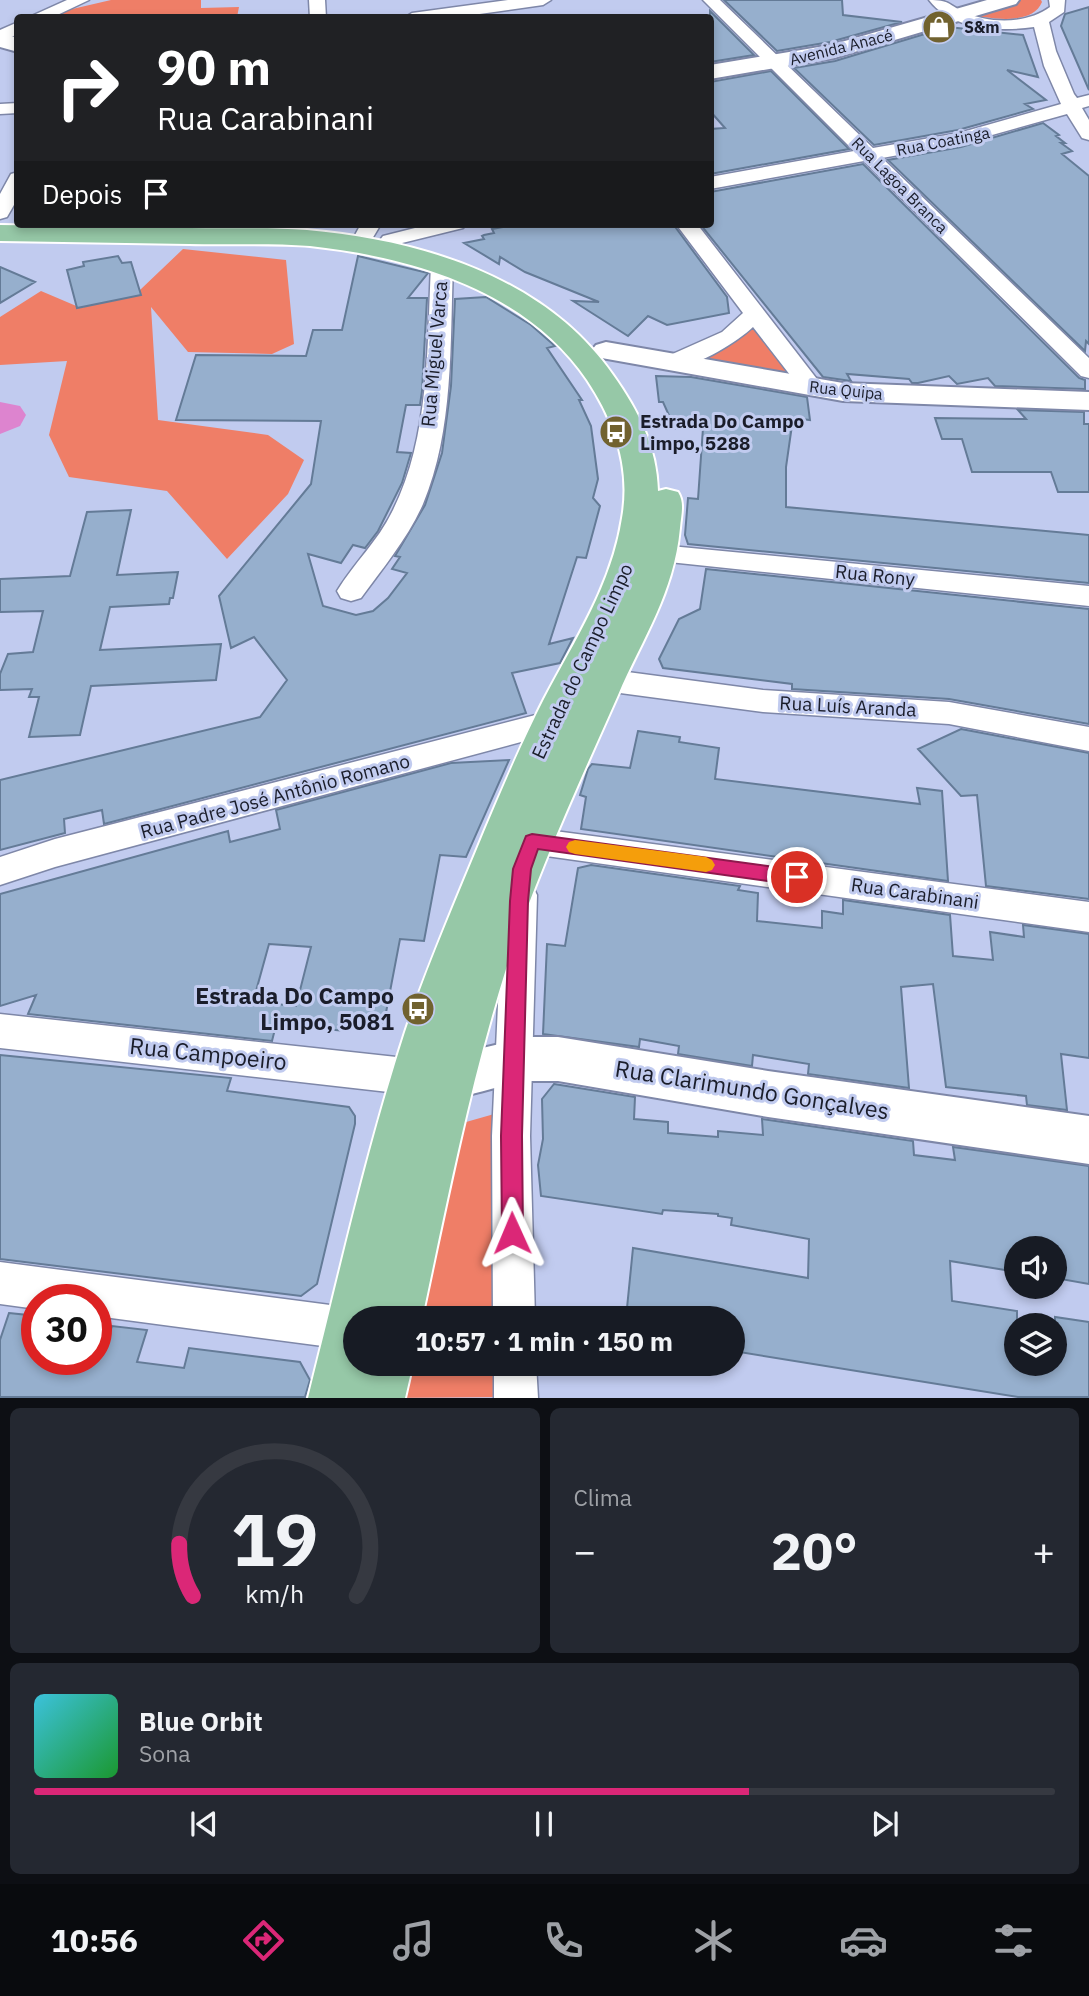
<!DOCTYPE html>
<html lang="pt">
<meta charset="utf-8">
<style>
:root{--surface:#171b24;--page:#242831;--text:#f1f3f6;--muted:#9ea1a6;--line:#363941;--accent:#db2777}
body{margin:0;font-family:"IBM Plex Sans",sans-serif;background:var(--page);color:var(--text);height:100vh;display:flex;flex-direction:column;font-size:26px;white-space:nowrap}
*{box-sizing:border-box;margin:0}
p{font-size:23px;color:var(--muted)}
.icon{flex:none;width:38px;height:38px;fill:none;stroke:currentColor;stroke-width:2;stroke-linecap:round;stroke-linejoin:round}
.map{position:relative;height:1398px;overflow:hidden}
.details{display:flex;flex-direction:column;gap:10px;padding:10px;background:#0d0f14;flex:1}
.details>*{flex:none}
.hud{position:absolute;left:14px;top:14px;width:700px;height:214px;border-radius:7px;box-shadow:0 4px 10px #0003;background:#202124;color:#fff;overflow:hidden}
.buttons{position:absolute;left:1004px;top:1236px;display:grid;gap:14px}
.buttons a{display:grid;place-items:center;width:63px;height:63px;border-radius:50%;background:var(--surface);box-shadow:0 4px 10px #0003;font-size:35px}
.speed{position:absolute;left:21px;top:1284px;display:flex;gap:14px;font-size:35px;font-weight:700;text-align:center}
.speed>*{display:grid;place-content:center;width:91px;height:91px;border-radius:50%;background:var(--surface);box-shadow:0 4px 10px #0003;line-height:1}
.speed .limit{border:10px solid #d22;background:#fff;color:#111}
.pin{position:absolute;display:grid;place-items:center;width:60px;height:60px;color:#fff;margin:-30px;border:4px solid #fff;border-radius:50%;box-shadow:0 2px 7px #0007}
.me{position:absolute;width:77px;margin:-38px;rotate:359deg;stroke-linejoin:round;filter:drop-shadow(0 0 5px #0008)}
.turn{display:flex;align-items:center;gap:24px;height:147px;padding:0 28px;font-size:32px}
.turn .icon{width:91px;height:91px;stroke-width:2.5}
.turn b{display:block;font-size:49px;line-height:60px}
.then{display:flex;align-items:center;height:66px;padding:0 28px;background:#0003;gap:14px;font-size:26px}
.big{font-size:52px;font-weight:800;line-height:1.1}
.details .card{flex:1;display:flex;flex-direction:column;justify-content:center;gap:10px;min-width:0;padding:0 24px;border-radius:10px;background:var(--page)}
.details .dial{align-items:center;gap:0}
.dial svg{height:182px;overflow:visible;fill:none;stroke:var(--line);stroke-width:7;stroke-linecap:round;text-anchor:middle}
.dial text{fill:var(--text);stroke:none}
.song{display:flex;align-items:center;gap:21px}
.cover{width:84px;height:84px;border-radius:10px;background:linear-gradient(135deg,hsl(190 70% 55%),hsl(130 70% 35%))}
.played{height:7px;border-radius:4px;background:linear-gradient(90deg,var(--accent) 70%,var(--line) 70%)}
.keys{display:flex;justify-content:space-around;direction:ltr}
.heat{display:flex;justify-content:space-between;align-items:center;font-size:38px;direction:ltr}
.details .tiles{flex:1;display:grid;gap:10px;grid-template-columns:1fr 1fr}
.card:last-child{grid-column:span 2}
.trip{position:absolute;left:343px;top:1306px;width:402px;height:70px;border-radius:35px;background:var(--surface);box-shadow:0 4px 10px #0003;font-weight:800;line-height:70px;text-align:center}
.menu{display:flex;height:112px;justify-content:space-around;align-items:center;background:#090b0e;color:var(--muted)}
.menu .icon{width:49px;height:49px}
.menu .current{color:var(--accent)}
.menu b{font-size:32px;color:var(--text)}
.map>svg:first-child{display:block}
.green{fill:#ef7e67}
.water{fill:#dd84cf}
.building{fill:#96afcd;stroke:#647b97;stroke-width:2;fill-rule:evenodd}
.lines{fill:none;stroke-linecap:round;stroke-linejoin:round}
.street-casing{stroke:#7e87a8;stroke-width:3}
.secondary-casing{stroke:#7e87a8;stroke-width:4}
.primary-casing{stroke:#fff;stroke-width:4}
.street{fill:#fff;fill-rule:evenodd}
.secondary{fill:#fff;fill-rule:evenodd}
.primary{fill:#96c8a7;fill-rule:evenodd}
.route{fill:#db2777;stroke:#8e194d;stroke-width:2}
.slow{fill:#f59e0b}
.labels{text-anchor:middle;stroke-width:6;stroke-linejoin:round;paint-order:stroke}
.far-poi-label{font-size:16px;font-weight:bold;fill:#1a1d2a;stroke:#c1cbef;text-anchor:start}
.far-street-label{font-size:16px;fill:#1a1d2a;stroke:#c1cbef}
.street-label{font-size:19px;fill:#1a1d2a;stroke:#c1cbef}
.poi-label{font-size:19px;font-weight:bold;fill:#1a1d2a;stroke:#c1cbef;text-anchor:start}
.near-poi-label{font-size:23px;font-weight:bold;fill:#1a1d2a;stroke:#c1cbef;text-anchor:end}
.near-street-label{font-size:23px;fill:#1a1d2a;stroke:#c1cbef}
</style>
<div class="map">
<svg width="1089" height="1398" viewBox="0 0 1089 1398">
<rect width="100%" height="100%" fill="#c1cbef"/>
<!-- green -->
<path class="green" d="M111 0H201V8L239 7 237 17 54 18 68 10Z
M1014 0H1041L1042 2C1032 27 987 18 967 14Z
M183 249 286 260 294 344 272 354 188 352 151 307 158 420 268 435 304 460 288 494 227 559 167 491 69 477 49 435 67 361 0 365V317L41 291 81 308 140 290Z
M759 324 805 385 684 361Z
M512 1109 518 1318H399L438 1130Z
M389 1363H519L520 1397 382 1398Z"/>
<!-- water -->
<path class="water" d="M0 402 20 406 26 415 20 426 0 434Z"/>
<!-- building -->
<path class="building" d="M724 0H842L843 15 902 22 830 42 777 51Z
M1089 7V90L1061 26 1065 14Z
M710 11 754 55 710 62Z
M948 27 1023 35 1038 77 1007 70 1046 100 1025 104 1033 109 958 130 874 145 794 68 835 61Z
M771 71 849 149 710 174V129L725 128 710 111V82Z
M1043 123 1059 135 1056 136 1065 143H1061L1072 151 1062 154 1089 176V344L1086 341 1085 351 888 160 961 147Z
M863 164 1079 378 1085 380V389L995 386 988 378 957 384 949 376 918 383H912L909 379 847 374 851 381 823 377 700 224H710V192Z
M520 224H673L727 297 729 313 667 325 648 316 628 336 573 301 599 302 525 272 500 257 499 264 464 243 484 239 482 236 484 235 494 233 492 229Z
M118 256 122 263 131 262 141 295 77 308 67 270 84 266 83 262Z
M358 256 428 273 408 298H427L422 391 420 405H406L397 452 411 453 402 483 378 531 365 548 353 545 341 563 308 554 323 606 356 615 373 611 388 598 407 573 392 569 400 557 395 556 425 505 442 453 451 386 455 299 486 297 531 325 555 346 547 348 582 400H579L591 426 598 479 593 498 600 506 586 558 577 557 549 644 573 638 560 663 512 673 526 713 104 824 102 810 64 819 65 833 0 850V780L260 717 287 680 254 637 231 648 219 596 311 484 321 421 176 420 196 355 306 356 313 330H342Z
M0 267 35 282 0 303Z
M656 376 691 377 807 397 810 420 793 418 786 467V507L1089 535V583L688 544 685 535 688 498 698 499 703 428 675 429 663 402H659Z
M1018 410 1084 412V424H1089V492H1058L1051 472H972L962 439H942L935 418 1026 419Z
M131 510 117 575 178 572 173 598H170L169 604 110 607 100 650 221 644 216 680 91 686 80 735 29 737 39 697H29L32 689 0 690V674L8 654 33 652 43 611 0 612V579L70 576 87 512Z
M706 569 1089 609V724L949 699 792 689V684L663 668 659 659 679 619 700 609Z
M961 729 1089 753V899L986 886 977 795 961 796 918 749Z
M638 731 680 737 679 742 719 748 715 779 920 804 917 788 942 791 948 881 581 829 586 797 580 795 588 769 592 764 630 768Z
M509 760 466 857 440 855 424 941 400 939 384 1023 348 1020 346 1031 276 1025 272 1041 28 1014 36 995 0 1006V894L228 831 230 842 280 829 276 810 451 763ZM269 944 311 947 296 1006 253 1002Z
M591 865 740 886 738 890 758 893 757 921 822 928V911L843 914V900L950 915 953 956 993 960 990 932 1024 937 1023 925 1089 934V1058L1061 1054 1067 1110 1027 1105 1026 1096 946 1087 933 984 901 987 909 1088 808 1074 809 1064 753 1055 752 1066 678 1054 679 1046 640 1039 639 1047 543 1034 547 944 565 946 578 868Z
M0 1055 231 1078 227 1091 349 1107 355 1116V1124L317 1284 301 1296 0 1259Z
M554 1084 635 1097 634 1119 668 1122V1133L718 1137V1131L763 1135 762 1119 913 1141 914 1155 955 1160 953 1147 1089 1166V1284L1055 1278V1248H1017V1272L950 1261 952 1301 1017 1311V1363H1055V1317L1089 1322V1397H1018L733 1351V1318H626L633 1248 808 1278 809 1239 731 1225 732 1218 718 1216V1214L663 1210 662 1214 541 1196 538 1165 543 1139 542 1099Z
M9 1313 37 1316V1360H96V1339L107 1341 112 1326 147 1330 137 1362 184 1368 189 1348 300 1362 310 1380 305 1397H0V1340Z"/>
<g class="lines">
<defs>
<path id="street" d="M67 0H89L51 18H27Z
M309 0H325L326 18H310Z
M508 0H551L543 5 451 18H404L412 13Z
M703 0H720L873 148 959 133 1061 104 1044 66 1034 27C999 32 952 30 929 0 950 0 947 4 964 12 990 24 1027 24 1050 7L1049 0H1065L1064 12 1049 22 1056 51 1074 94 1077 98 1089 95V106L1082 108 1089 120V140L1082 138 1067 114 960 144 882 158 1089 358V378L1081 376 864 161 710 189V177L854 151Z
M18 22V34L0 42V30Z
M18 103V113L0 114V104Z
M18 172V198L7 217 0 219V194L11 174Z
M361 224H381L372 239H358L355 235Z
M431 224H466L463 228 390 246 383 244 380 240 383 236Z
M676 224H697L820 383 824 388 820 393H804L753 327C737 342 691 372 668 366L664 361 668 356 722 332 743 313Z
M442 259 449 261 453 265C450 343 454 430 423 504 408 538 383 568 361 598L351 601 341 598 337 591C354 563 378 541 392 512 430 438 427 346 431 265L435 261Z
M660 545 1089 586V606L650 560 647 554 650 548Z
M605 669 763 690 949 702 1089 727V751L949 724 763 712 605 691 595 688 590 680 595 672Z
M551 711 562 715 566 723 562 731 55 867 0 885V857L55 839Z
M532 828 1089 902V932L532 854 520 851 516 841 520 831Z
M520 881 532 885 537 895 530 1136 535 1318H493L492 1136 503 895 508 885Z
M0 1014 415 1059 428 1065 434 1077 428 1089 415 1095 0 1048Z
M0 1262 353 1308 368 1314 369 1318H355V1349L353 1350 96 1316V1300H37V1309L0 1304Z
M494 1363H536L538 1398H494Z"/>
<path id="secondary" d="M987 0H1019L1016 4 834 58 710 79V65L831 45Z
M0 33 18 38V52L0 47Z
M606 342 843 383 1089 392V410L843 401 596 357 591 351 596 345Z
M529 1037H558L768 1071 1089 1116V1164L768 1117 558 1081C549 1081 539 1081 530 1081 488 1085 449 1110 407 1093L400 1077 407 1061 424 1054 474 1050Z"/>
<path id="primary" d="M0 225C64 226 127 227 191 228 229 229 269 227 307 230 421 240 545 277 613 375 638 410 657 447 658 491L666 489 678 492C685 503 681 515 680 528 674 593 643 637 618 695 578 785 536 875 506 969 470 1083 447 1201 422 1318H355V1363H413L405 1398H308C339 1276 366 1152 405 1032 428 964 457 898 484 832 503 787 522 742 544 699 575 640 612 584 622 518 631 468 615 422 587 380 527 291 412 257 310 246 270 243 229 245 189 244 126 243 63 242 0 241Z"/>
</defs>
<!-- street casing -->
<use href="#street" class="street-casing"/>
<!-- secondary casing -->
<use href="#secondary" class="secondary-casing"/>
<!-- primary casing -->
<use href="#primary" class="primary-casing"/>
<!-- street -->
<use href="#street" class="street"/>
<!-- secondary -->
<use href="#secondary" class="secondary"/>
<!-- primary -->
<use href="#primary" class="primary"/>
</g>
<!-- route -->
<path class="route" d="M532 834 797 870 804 872 806 877 804 883 797 885 538 849 531 869 528 901 522 1136 523 1233 520 1241 512 1244 505 1241 502 1233 501 1136 510 901 513 869 526 836Z"/>
<!-- slow -->
<path class="slow" d="M575 840 706 857 712 860 715 865 712 870 706 872 575 854 569 852 566 847 569 842Z"/>
<!-- icons -->
<defs>
<symbol id="shop-disc" viewBox="-11 -11 22 22"><circle r="9.5" fill="#71622f" stroke="#c1cbef"/><path d="M-5-2.5h2.3a2.7 3.5 0 0 1 5.4 0H5L5.5 6h-11ZM-1.5-2.5h3a1.5 2.3 0 0 0-3 0Z" fill="#fff"/></symbol>
<symbol id="bus-disc" viewBox="-11 -11 22 22"><circle r="9.5" fill="#71622f" stroke="#c1cbef"/><path d="M-5-6H5V4H4V6H2V4H-2V6H-4V4H-5ZM-3.5-4V0h7V-4ZM-3.5 1.2v1.5H-2V1.2ZM2 1.2v1.5H3.5V1.2Z" fill="#fff"/></symbol>
</defs>
<g fill-rule="evenodd">
<use href="#shop-disc" x="920" y="8" width="38" height="38"/>
<use href="#bus-disc" x="597" y="413" width="38" height="38"/>
<use href="#bus-disc" x="399" y="990" width="38" height="38"/>
</g>
<g class="labels">
<!-- far-poi labels -->
<g class="far-poi-label">
<text x="964" y="33">S&amp;m</text>
</g>
<!-- far-street labels -->
<g class="far-street-label">
<text transform="translate(841 47) rotate(-14)" y="6">Avenida Anacé</text>
<text transform="translate(943 141) rotate(-11)" y="6">Rua Coatinga</text>
<text transform="translate(900 185) rotate(45)" y="6">Rua Lagoa Branca</text>
<text transform="translate(846 390) rotate(6)" y="6">Rua Quipa</text>
</g>
<!-- street labels -->
<g class="street-label">
<text transform="translate(434 354) rotate(-85)" y="7">Rua Miguel Varca</text>
<text transform="translate(875 575) rotate(6)" y="7">Rua Rony</text>
<text transform="translate(582 661) rotate(-65)" y="7">Estrada do Campo Limpo</text>
<text transform="translate(848 706) rotate(3)" y="7">Rua Luís Aranda</text>
<text transform="translate(275 796) rotate(-15)" y="7">Rua Padre José Antônio Romano</text>
<text transform="translate(915 893) rotate(8)" y="7">Rua Carabinani</text>
</g>
<!-- poi labels -->
<g class="poi-label">
<text x="640" y="428">Estrada Do Campo<tspan x="640" dy="22">Limpo, 5288</tspan></text>
</g>
<!-- near-poi labels -->
<g class="near-poi-label">
<text x="394" y="1004">Estrada Do Campo<tspan x="394" dy="26">Limpo, 5081</tspan></text>
</g>
<!-- near-street labels -->
<g class="near-street-label">
<text transform="translate(208 1054) rotate(6)" y="8">Rua Campoeiro</text>
<text transform="translate(752 1090) rotate(9)" y="8">Rua Clarimundo Gonçalves</text>
</g>
</g>
</svg>
<div class="buttons">
<a><svg class="icon" aria-label="sound" viewBox="0 0 24 24"><path d="M4 9h4l5-4v14l-5-4H4zM17 9q2 3 0 6"/></svg></a>
<a><svg class="icon" aria-label="layers" viewBox="0 0 24 24"><path d="M12 4l9 5-9 5-9-5zM3 14l9 5 9-5"/></svg></a>
</div>
<div class="speed"><div class="limit">30</div></div>
<div class="pin" style="left:797px;top:877px;background:#d93025"><svg class="icon" aria-label="arrive" viewBox="0 0 24 24"><path d="M6 21V4h12l-3 4 3 4H6"/></svg></div>
<svg class="me" style="left:512px;top:1233px" viewBox="-20 -20 40 40"><path d="M0-17L14 15 0 8-14 15z" fill="#db2777" stroke="#fff" stroke-width="4"/></svg>
<div class="trip">10:57 · 1 min · 150 m</div>
<div class="hud">
<div class="turn"><svg class="icon" aria-label="right" viewBox="0 0 24 24"><path d="M7 20v-9h11M14 6l5 5-5 5"/></svg><div><b>90 m</b>Rua Carabinani</div></div>
<div class="then">Depois<svg class="icon" aria-label="arrive" viewBox="0 0 24 24"><path d="M6 21V4h12l-3 4 3 4H6"/></svg></div>
</div>
</div>
<section class="details">
<div class="tiles">
<div class="card dial"><svg viewBox="0 0 100 80">
<path d="M14 69A42 42 0 1 1 86 69"/>
<path d="M14 69A42 42 0 0 1 8 46" stroke="#db2777"/>
<text x="50" y="56" font-size="32" font-weight="700">19</text>
<text x="50" y="72" font-size="11">km/h</text>
</svg></div>
<div class="card"><p>Clima</p>
<div class="heat"><a>−</a><b class="big">20°</b><a>+</a></div>
</div>
<div class="card">
<div class="song"><i class="cover"></i><div><b>Blue Orbit</b><p>Sona</p></div></div>
<div class="played"></div>
<div class="keys"><svg class="icon" aria-label="previous" viewBox="0 0 24 24"><path d="M18 5L8 12l10 7zM5 5v14"/></svg><svg class="icon" aria-label="pause" viewBox="0 0 24 24"><path d="M8 5v14M16 5v14"/></svg><svg class="icon" aria-label="next" viewBox="0 0 24 24"><path d="M6 5l10 7-10 7zM19 5v14"/></svg></div>
</div>
</div>
</section>
<nav class="menu">
<b>10:56</b>
<svg class="icon current" aria-label="directions" viewBox="0 0 24 24"><path d="M12 3l9 9-9 9-9-9zM9 14v-3h6M13 9l2 2-2 2"/></svg>
<svg class="icon" aria-label="music" viewBox="0 0 24 24"><path d="M9 18V5l10-2v13"/><circle cx="6" cy="18" r="3"/><circle cx="16" cy="16" r="3"/></svg>
<svg class="icon" aria-label="phone" viewBox="0 0 24 24"><path d="M5 4h4l2 5-3 2q2 4 5 5l2-3 5 2v4C11 20 4 13 5 4z"/></svg>
<svg class="icon" aria-label="climate" viewBox="0 0 24 24"><path d="M12 3v18M4 7l16 10M4 17L20 7"/></svg>
<svg class="icon" aria-label="car" viewBox="0 0 24 24"><path d="M5 17H2v-5l4-1 3-4h7l3 4 3 1v5h-3M9 17h6M6 11h13"/><circle cx="7" cy="17" r="2"/><circle cx="17" cy="17" r="2"/></svg>
<svg class="icon" aria-label="filters" viewBox="0 0 24 24"><path d="M4 7h16M4 17h16"/><circle cx="9" cy="7" r="2"/><circle cx="15" cy="17" r="2"/></svg>
</nav>
